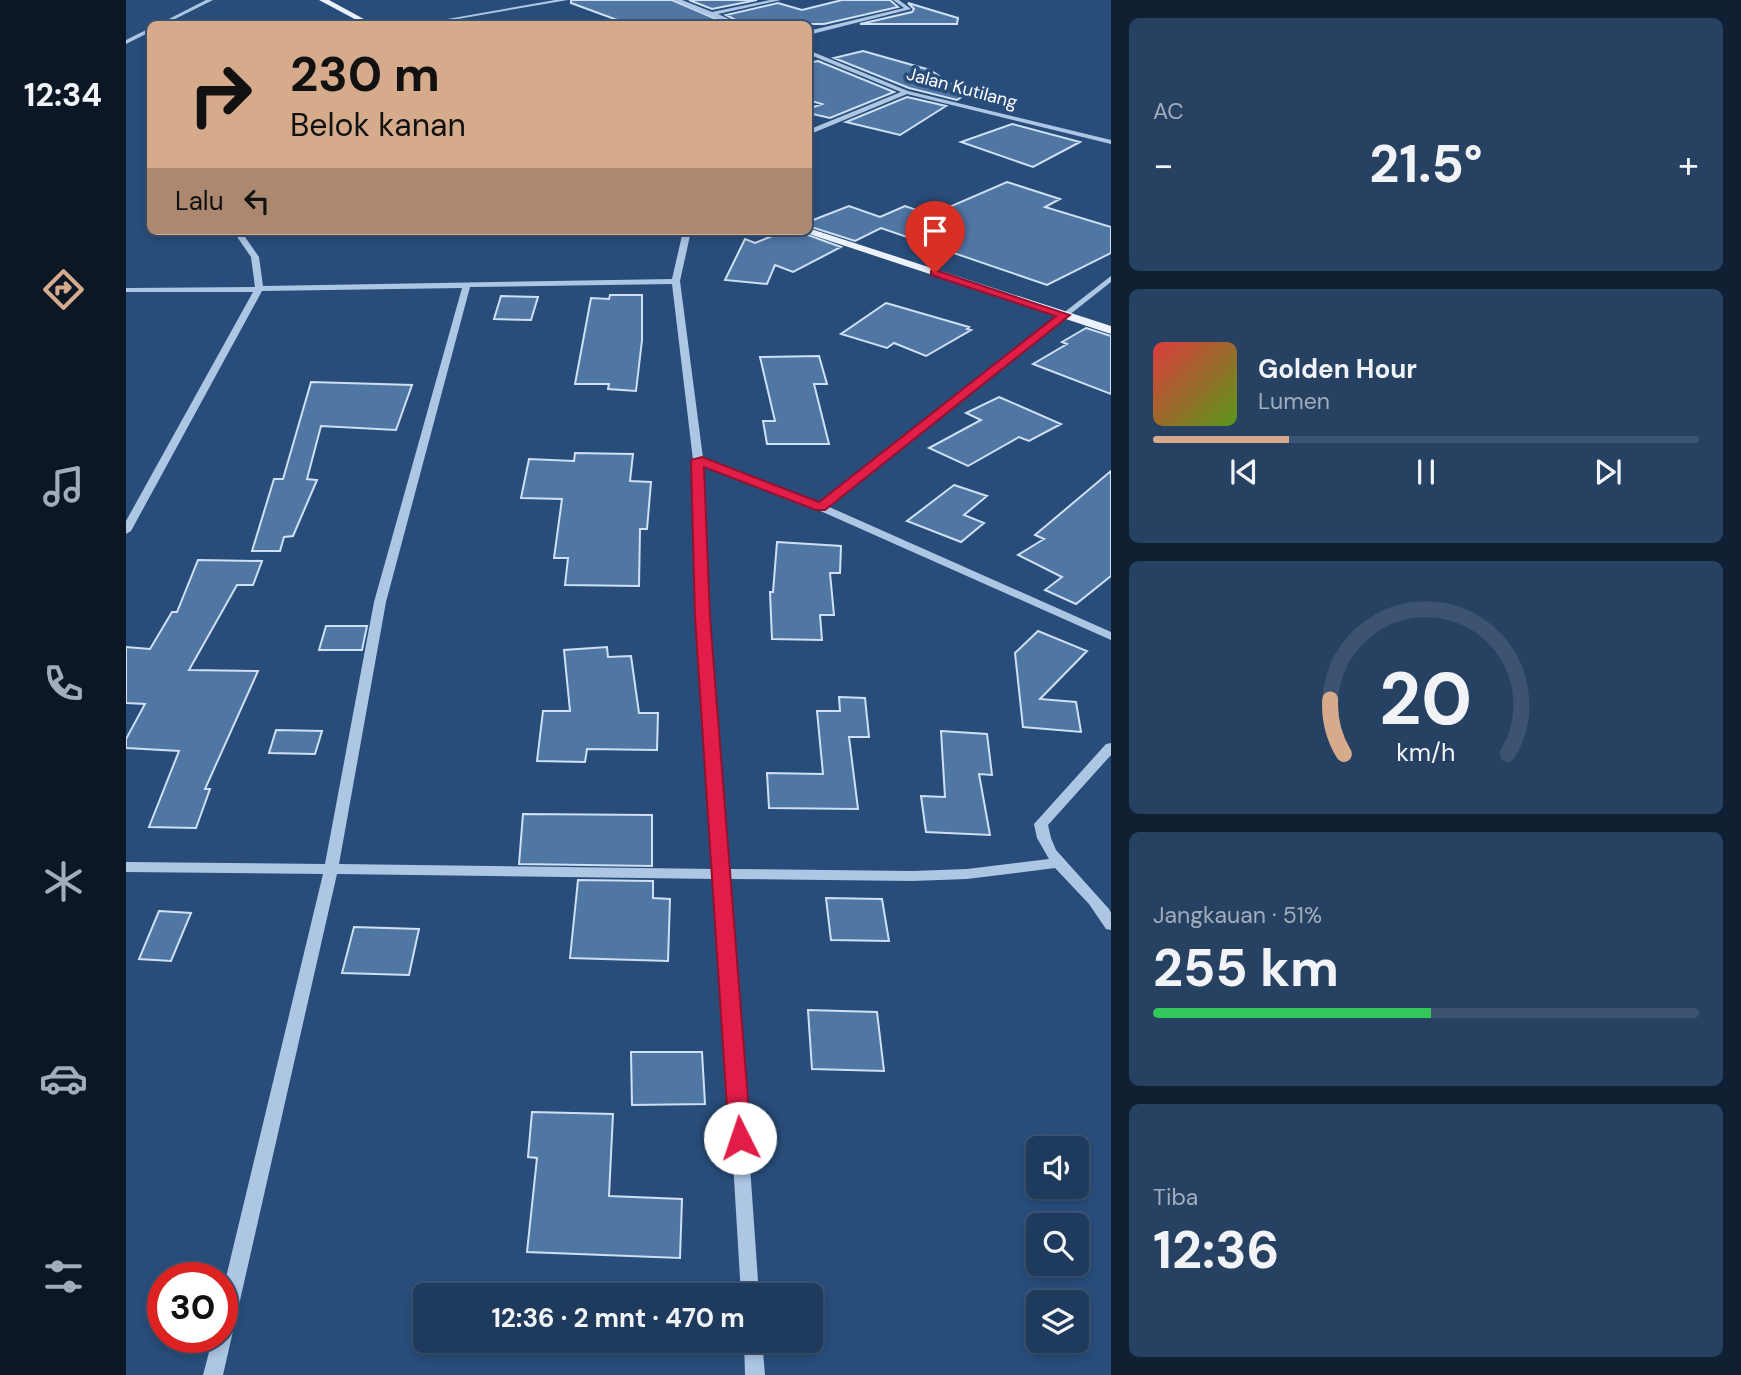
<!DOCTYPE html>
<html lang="id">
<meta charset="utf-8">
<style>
:root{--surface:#1e3a5c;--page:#264162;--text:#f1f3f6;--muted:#a1adbb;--line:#3c5472;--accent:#d6ab8b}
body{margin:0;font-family:"DM Sans",sans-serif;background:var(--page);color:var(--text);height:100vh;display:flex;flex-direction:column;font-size:26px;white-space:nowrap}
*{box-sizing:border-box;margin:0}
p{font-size:23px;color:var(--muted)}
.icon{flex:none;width:38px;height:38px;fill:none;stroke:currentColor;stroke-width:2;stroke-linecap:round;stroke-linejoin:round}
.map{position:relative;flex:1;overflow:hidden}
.side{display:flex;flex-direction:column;gap:18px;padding:18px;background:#102033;width:630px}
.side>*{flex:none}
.hud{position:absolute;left:21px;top:21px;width:665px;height:214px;border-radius:10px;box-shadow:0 4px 10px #0003,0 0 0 2px var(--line);background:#d6ab8b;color:#111;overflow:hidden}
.fabs{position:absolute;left:900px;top:1136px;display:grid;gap:14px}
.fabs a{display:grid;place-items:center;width:63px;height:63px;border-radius:10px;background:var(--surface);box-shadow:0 4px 10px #0003,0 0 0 2px var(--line);font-size:35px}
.speed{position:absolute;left:21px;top:1262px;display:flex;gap:14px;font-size:35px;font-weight:700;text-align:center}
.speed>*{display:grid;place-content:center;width:91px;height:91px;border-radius:50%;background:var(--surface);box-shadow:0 4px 10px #0003,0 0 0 2px var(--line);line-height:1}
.speed .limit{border:10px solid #d22;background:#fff;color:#111}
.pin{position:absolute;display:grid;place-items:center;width:60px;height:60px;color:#fff;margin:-72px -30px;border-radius:50% 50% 50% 0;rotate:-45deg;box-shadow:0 0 7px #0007}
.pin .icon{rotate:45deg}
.me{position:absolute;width:77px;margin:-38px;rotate:356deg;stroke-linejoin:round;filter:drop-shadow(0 0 5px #0008)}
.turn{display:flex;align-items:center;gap:24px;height:147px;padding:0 28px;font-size:32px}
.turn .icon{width:91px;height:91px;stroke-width:2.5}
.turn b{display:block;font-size:49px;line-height:60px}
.then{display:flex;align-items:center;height:66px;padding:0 28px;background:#0003;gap:14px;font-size:26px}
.big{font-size:52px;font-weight:700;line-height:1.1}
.side .widget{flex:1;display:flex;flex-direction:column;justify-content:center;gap:10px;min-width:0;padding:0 24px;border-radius:10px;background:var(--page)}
.side .dial{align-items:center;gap:0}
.dial svg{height:182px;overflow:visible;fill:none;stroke:var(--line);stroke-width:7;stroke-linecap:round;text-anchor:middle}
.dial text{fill:var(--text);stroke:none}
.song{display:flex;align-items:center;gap:21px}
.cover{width:84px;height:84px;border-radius:10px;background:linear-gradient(135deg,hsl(0 70% 55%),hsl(90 70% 35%))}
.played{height:7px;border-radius:4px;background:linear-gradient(90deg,var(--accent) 25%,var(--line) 25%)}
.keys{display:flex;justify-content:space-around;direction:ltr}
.heat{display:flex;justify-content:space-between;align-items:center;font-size:38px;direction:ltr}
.charge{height:10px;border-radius:5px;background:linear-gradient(90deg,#34c759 51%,var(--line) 0)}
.trip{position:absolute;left:287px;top:1283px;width:410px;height:70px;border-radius:10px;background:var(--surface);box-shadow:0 4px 10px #0003,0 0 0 2px var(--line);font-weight:700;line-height:70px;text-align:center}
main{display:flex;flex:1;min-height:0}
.dock{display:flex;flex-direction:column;width:126px;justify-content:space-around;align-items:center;background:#0c1725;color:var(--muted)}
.dock .icon{width:49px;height:49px}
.dock .on{color:var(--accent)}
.dock b{font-size:32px;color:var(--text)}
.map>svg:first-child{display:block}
.building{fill:#5076a4;stroke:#cfe0f3;stroke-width:2}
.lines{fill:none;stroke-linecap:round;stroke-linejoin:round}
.minor{fill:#adc6e4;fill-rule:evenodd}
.major{fill:#ecf2fc;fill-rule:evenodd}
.route{fill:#e11d48;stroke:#92132f;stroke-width:2}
.labels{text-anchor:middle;stroke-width:7;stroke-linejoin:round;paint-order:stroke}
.far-street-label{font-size:18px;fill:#fff;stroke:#284d7b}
</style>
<main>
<nav class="dock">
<b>12:34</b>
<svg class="icon on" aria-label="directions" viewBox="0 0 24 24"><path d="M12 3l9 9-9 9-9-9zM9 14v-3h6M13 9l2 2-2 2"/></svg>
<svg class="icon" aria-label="music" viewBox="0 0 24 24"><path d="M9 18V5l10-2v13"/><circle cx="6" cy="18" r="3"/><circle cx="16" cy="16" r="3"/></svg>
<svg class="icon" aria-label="phone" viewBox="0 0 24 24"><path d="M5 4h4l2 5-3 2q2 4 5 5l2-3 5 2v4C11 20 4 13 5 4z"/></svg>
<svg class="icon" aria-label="climate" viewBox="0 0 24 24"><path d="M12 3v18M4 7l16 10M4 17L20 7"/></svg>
<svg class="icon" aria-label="car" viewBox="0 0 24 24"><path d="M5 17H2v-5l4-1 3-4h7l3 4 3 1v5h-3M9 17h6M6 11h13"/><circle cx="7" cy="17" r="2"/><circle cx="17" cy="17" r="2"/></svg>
<svg class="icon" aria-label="filters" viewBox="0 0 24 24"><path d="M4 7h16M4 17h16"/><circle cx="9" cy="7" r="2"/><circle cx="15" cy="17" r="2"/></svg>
</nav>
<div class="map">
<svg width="985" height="1375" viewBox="0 0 985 1375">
<rect width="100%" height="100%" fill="#284d7b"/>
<!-- building -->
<path class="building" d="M445 0H546L602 24H494V21L445 3Z
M563 0H631L586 9Z
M716 0H764L772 7 698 24H617L600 15 652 3 676 10Z
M782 3 832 18 831 24H734L786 12 788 9Z
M737 51 804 70 840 94 831 100 783 88 708 58Z
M692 61 768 92 704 118 682 113V109L696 104 682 100V63Z
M781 97 820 106 774 135 720 122Z
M886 124 954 142 907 167 835 142Z
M881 182 934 199 919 207 985 227V253L921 285 755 228 729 241 682 226V222L723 206 754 217 779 206 805 215Z
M659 231H671L715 247 667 272 649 265 641 284 599 280 619 239 629 243Z
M484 295H516V340L510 391 482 389 483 384H449L465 298 483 299Z
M375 296 412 297 405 320 368 319Z
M760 303 843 327 841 329 845 330 800 356 768 343 761 348 715 334Z
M960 328 985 336V394L907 364 941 344 936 342Z
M693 356 701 384H688L703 444H641L637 421H649L634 357Z
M185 382 286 385 270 430 195 426 181 479 191 480 167 536 158 537 154 551H126L148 479H157Z
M873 397 935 424 903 441 893 437 842 466 803 448 855 420 840 413Z
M449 453 507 454 504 481 525 482 521 529H514L513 586 439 585 442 558H428L436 499 395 498 403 459 448 461Z
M985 471V576L950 604 919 590 936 577 892 555 918 539 909 535Z
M828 485 861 496 838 515 858 523 835 542 781 521Z
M651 542 715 546 714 573H704L708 615H694L696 640 646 639 644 592H647Z
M72 560 136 561 127 585H111L63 670 132 671 79 789H84L70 828 23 827 53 751 0 748V739L19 704 0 703V647L24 649 46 612H51Z
M200 626H241L236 650H193Z
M912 631 961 651 914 699 950 702 955 732 897 727 889 653Z
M481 647 482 657 505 656 513 713H532L531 750 461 749 459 762 411 761 417 711H444L438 650Z
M713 697 739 698 743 737H723L732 809 643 808 641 773 697 774 691 711H714Z
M150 730 196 731 189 754 143 753Z
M815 731 861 734 866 775 853 774 864 835 800 832 795 796 819 797Z
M397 814 526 815V866L393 864Z
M452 880 527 881V898L544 899 542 961 444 958Z
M700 898 756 899 763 941 705 940Z
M33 911 65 913 45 961 13 959Z
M228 927 293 929 283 975 216 973Z
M682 1010 751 1012 758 1071 686 1069Z
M505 1052H576L579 1104 506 1105Z
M406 1112 487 1114 483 1196 556 1199 554 1258 401 1252 411 1158 402 1157Z"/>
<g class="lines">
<!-- minor -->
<path class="minor" d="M80 0H87L39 24H33Z
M429 0H442L303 24H293Z
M548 0H556L586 12 644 0H655L592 14 614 24C600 24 561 7 548 0Z
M767 0H773L785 9 682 35V31L778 8Z
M24 28V32L0 44V40Z
M682 50 782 91 985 140V144L781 94 682 135V130L775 92 682 54Z
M107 231H115L133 257 137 286 546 279 557 231H565L554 281 577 458 693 503 985 276V282L701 506 985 632V640L690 509 577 465 583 617 604 869 786 871 841 869 923 859 911 838 908 824 980 744 985 743V755L922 825 925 838 930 850 983 909 985 913V930L980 929 963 904 929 868 841 879 786 881 604 879 633 1295H615L590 879 211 874 97 1375H77L87 1337H96V1294L197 874 0 872V862L199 864 248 602 336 288 136 291 5 531 0 534V521L127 292H0V288L129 287 125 257ZM546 284 567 460 571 617 589 869 213 864 260 602 344 287Z
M618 1340H636L639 1375H619Z"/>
<!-- major -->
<path class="major" d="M193 0H203L247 24H238Z
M682 228 985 326V334L674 231H682Z"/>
</g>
<!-- route -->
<path class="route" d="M809 270 944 315 699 510H690L578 467 584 617 625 1138 622 1144 614 1147 606 1144 603 1138 569 617 565 460 576 457 693 502 930 316 805 275V271Z"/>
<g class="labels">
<!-- far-street labels -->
<g class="far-street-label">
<text transform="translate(836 88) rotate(15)" y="6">Jalan Kutilang</text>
</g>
</g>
</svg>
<div class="fabs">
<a><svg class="icon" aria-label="sound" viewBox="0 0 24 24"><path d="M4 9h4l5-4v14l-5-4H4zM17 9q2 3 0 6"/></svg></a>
<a><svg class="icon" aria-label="search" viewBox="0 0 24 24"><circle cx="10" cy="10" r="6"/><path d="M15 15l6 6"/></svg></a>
<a><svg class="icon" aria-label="layers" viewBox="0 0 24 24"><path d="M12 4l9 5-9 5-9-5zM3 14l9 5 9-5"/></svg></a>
</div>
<div class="speed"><div class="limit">30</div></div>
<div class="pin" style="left:809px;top:273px;background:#d93025"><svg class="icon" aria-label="arrive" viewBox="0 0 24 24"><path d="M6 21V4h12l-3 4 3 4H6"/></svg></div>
<svg class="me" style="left:614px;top:1138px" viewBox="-20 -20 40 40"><circle r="19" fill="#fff"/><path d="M0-13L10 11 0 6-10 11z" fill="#e11d48"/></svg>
<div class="trip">12:36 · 2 mnt · 470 m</div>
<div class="hud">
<div class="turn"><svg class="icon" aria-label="right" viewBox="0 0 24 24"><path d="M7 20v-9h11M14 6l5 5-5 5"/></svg><div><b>230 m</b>Belok kanan</div></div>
<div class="then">Lalu<svg class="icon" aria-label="left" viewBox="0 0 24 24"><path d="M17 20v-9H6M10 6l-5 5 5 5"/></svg></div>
</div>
</div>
<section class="side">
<div class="widget"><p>AC</p>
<div class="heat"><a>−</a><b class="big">21.5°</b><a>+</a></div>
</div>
<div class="widget">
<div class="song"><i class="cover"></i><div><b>Golden Hour</b><p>Lumen</p></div></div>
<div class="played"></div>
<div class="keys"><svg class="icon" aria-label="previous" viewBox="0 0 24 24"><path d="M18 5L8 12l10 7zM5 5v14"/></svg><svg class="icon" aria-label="pause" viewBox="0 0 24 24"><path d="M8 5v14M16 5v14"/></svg><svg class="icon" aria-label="next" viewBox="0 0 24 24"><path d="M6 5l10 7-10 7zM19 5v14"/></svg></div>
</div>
<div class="widget dial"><svg viewBox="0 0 100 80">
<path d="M14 69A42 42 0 1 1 86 69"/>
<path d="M14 69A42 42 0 0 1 8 45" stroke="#d6ab8b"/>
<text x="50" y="56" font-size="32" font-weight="700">20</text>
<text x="50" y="72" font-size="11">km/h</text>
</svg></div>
<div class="widget"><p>Jangkauan · 51%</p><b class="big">255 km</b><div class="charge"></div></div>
<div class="widget"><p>Tiba</p><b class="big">12:36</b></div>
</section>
</main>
